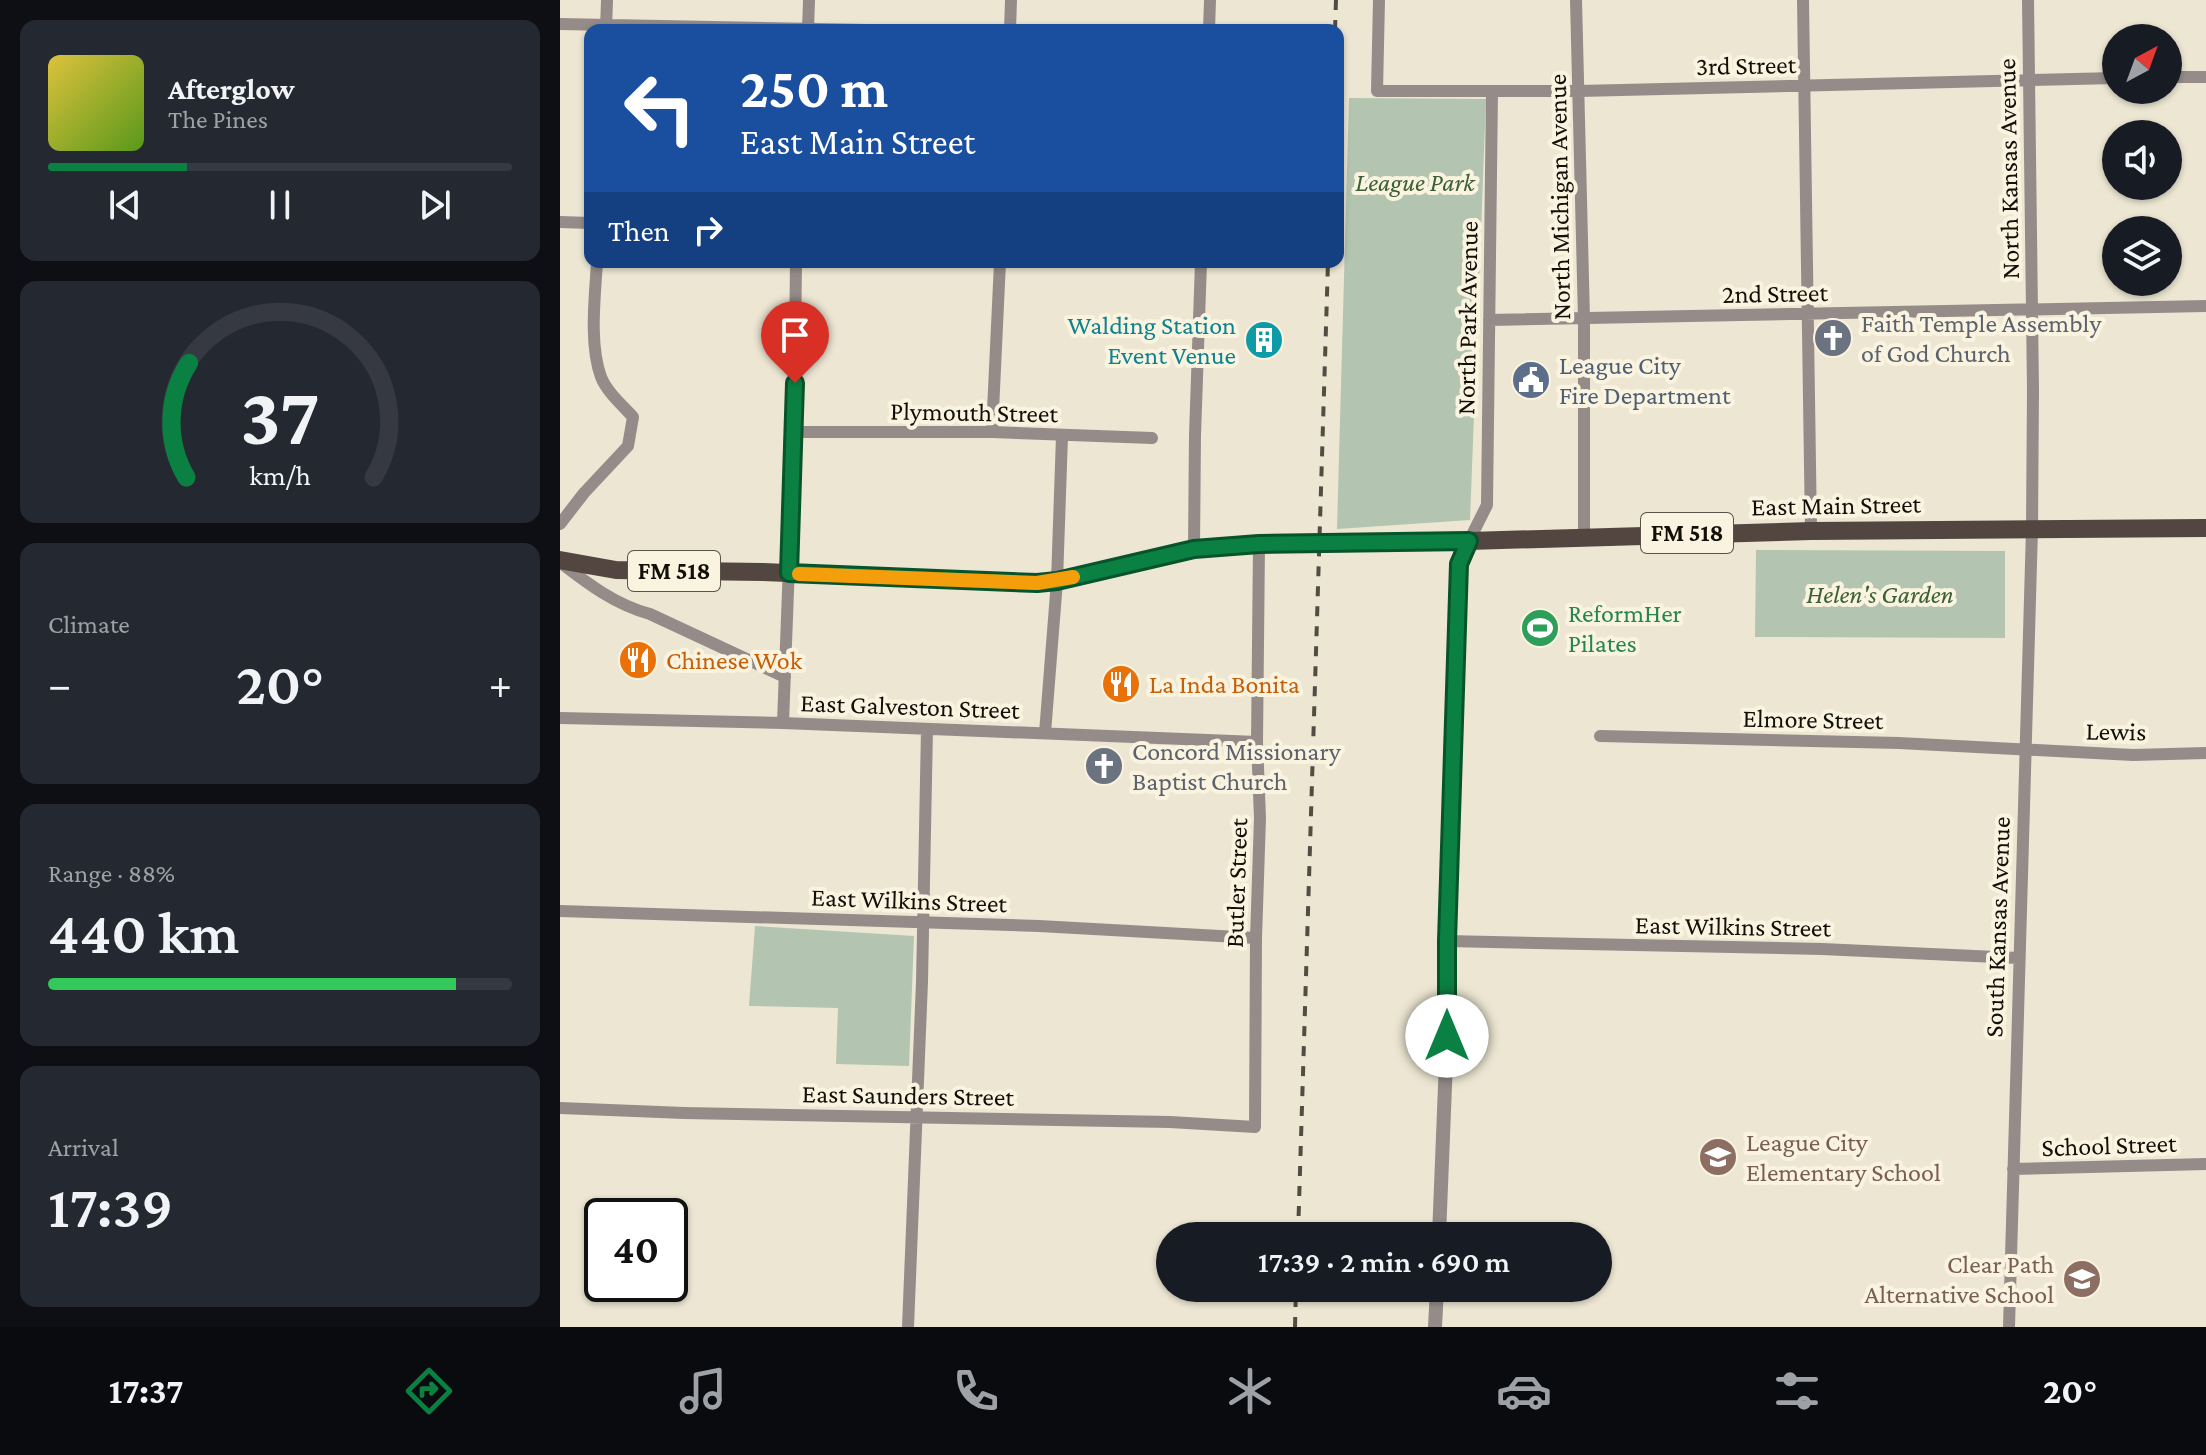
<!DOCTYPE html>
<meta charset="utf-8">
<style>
:root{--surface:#171b24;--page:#242831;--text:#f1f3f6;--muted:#9ea1a6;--line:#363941;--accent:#0b8043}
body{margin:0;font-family:"Crimson Pro",serif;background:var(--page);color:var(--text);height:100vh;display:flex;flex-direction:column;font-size:30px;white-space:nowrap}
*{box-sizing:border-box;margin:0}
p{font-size:26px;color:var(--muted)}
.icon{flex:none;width:44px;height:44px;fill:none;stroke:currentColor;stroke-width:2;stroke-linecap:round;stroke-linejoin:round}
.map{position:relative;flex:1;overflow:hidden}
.sheet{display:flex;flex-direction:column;gap:20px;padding:20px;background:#0d0f14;width:560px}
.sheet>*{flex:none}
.top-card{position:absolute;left:24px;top:24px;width:760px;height:244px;border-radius:16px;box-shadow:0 2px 6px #0004;background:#1a4fa0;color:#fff;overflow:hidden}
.needle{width:52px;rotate:41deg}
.controls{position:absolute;left:1542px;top:24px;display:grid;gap:16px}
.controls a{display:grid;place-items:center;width:80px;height:80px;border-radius:50%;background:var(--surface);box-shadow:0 2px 6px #0004;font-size:40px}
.speed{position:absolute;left:24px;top:1198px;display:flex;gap:16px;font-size:40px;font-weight:700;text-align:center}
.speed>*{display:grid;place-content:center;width:104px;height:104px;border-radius:50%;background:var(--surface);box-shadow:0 2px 6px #0004;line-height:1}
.speed .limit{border:4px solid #111;border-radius:12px;background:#fff;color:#111}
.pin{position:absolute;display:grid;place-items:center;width:68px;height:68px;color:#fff;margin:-82px -34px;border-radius:50% 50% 50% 0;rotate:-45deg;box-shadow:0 0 8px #0007}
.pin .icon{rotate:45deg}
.me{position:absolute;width:88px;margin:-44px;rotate:0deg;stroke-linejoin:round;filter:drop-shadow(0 0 6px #0008)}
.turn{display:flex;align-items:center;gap:28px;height:168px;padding:0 24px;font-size:36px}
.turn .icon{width:104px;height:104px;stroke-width:2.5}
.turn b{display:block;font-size:56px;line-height:68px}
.then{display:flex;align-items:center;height:76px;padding:0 24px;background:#0003;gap:16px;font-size:30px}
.big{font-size:60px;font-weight:600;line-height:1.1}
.sheet .tile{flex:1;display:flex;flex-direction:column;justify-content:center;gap:12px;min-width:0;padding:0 28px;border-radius:16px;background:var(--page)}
.sheet .dial{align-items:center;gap:0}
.dial svg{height:208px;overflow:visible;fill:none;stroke:var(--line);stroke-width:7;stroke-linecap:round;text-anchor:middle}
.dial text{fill:var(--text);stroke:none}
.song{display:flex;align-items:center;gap:24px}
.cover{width:96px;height:96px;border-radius:12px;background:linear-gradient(135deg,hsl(50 70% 55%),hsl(90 70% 35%))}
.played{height:8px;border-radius:4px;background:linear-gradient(90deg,var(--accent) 30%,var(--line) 30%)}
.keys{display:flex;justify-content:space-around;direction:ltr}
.heat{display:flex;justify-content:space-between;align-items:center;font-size:44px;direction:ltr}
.charge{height:12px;border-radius:6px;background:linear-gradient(90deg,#34c759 88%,var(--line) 0)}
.trip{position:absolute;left:596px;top:1222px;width:456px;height:80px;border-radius:40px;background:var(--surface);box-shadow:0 2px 6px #0004;font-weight:600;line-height:80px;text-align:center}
.menu{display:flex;height:128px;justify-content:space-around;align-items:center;background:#090b0e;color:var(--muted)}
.menu .icon{width:56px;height:56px}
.menu .selected{color:var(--accent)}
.menu b{font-size:36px;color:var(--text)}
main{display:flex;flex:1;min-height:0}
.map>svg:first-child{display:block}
.green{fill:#b3c5b0}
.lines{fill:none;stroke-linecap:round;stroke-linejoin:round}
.minor{stroke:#958c89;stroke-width:12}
.tertiary{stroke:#958c89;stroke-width:14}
.primary{stroke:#534540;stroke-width:18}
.rail{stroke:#514d43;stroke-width:4;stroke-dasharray:10 10;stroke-linecap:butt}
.route-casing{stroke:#07532c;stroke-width:20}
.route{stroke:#0b8043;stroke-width:14}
.slow{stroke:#f59e0b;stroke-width:14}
.labels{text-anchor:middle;stroke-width:8;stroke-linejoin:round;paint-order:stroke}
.shield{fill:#faf3e0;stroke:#58534a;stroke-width:2}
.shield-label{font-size:24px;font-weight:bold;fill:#120f09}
.street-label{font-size:26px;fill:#120f09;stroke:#faf3e0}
.park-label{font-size:26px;font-style:italic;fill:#3b6035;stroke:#faf3e0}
.worship-label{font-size:26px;fill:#5b616d;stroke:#faf3e0;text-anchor:start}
.culture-label{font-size:26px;fill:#0d838f;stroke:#faf3e0;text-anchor:end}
.service-label{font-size:26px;fill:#4e5e75;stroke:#faf3e0;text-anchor:start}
.leisure-label{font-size:26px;fill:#27864d;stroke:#faf3e0;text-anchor:start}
.food-label{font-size:26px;fill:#c56008;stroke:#faf3e0;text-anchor:start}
.education-label{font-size:26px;fill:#785e54;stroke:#faf3e0;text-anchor:start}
</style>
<main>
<section class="sheet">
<div class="tile">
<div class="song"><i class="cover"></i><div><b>Afterglow</b><p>The Pines</p></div></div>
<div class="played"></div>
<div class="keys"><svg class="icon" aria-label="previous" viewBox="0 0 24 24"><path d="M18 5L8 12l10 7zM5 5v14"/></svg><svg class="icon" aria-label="pause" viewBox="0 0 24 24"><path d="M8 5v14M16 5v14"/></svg><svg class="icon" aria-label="next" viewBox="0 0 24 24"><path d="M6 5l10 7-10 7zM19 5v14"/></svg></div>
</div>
<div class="tile dial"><svg viewBox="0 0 100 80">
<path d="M14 69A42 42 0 1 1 86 69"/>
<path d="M14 69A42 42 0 0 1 15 25" stroke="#0b8043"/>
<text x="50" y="56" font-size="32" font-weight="700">37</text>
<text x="50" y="72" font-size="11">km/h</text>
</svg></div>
<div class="tile"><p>Climate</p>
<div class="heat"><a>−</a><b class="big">20°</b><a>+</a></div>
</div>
<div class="tile"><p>Range · 88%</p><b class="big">440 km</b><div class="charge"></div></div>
<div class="tile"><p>Arrival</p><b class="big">17:39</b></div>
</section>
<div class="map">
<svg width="1646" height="1327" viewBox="0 0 1646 1327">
<rect width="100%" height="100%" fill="#ede6d3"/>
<!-- green -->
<path class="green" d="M789 98 926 99 910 520 777 529Z
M1196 550 1445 551V638L1195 637Z
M195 926 354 936 349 1066 276 1064 278 1008 189 1006Z"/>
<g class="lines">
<!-- minor -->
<path class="minor" d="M819 0 817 91H1019L1556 78
M1016 0 1024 319V536
M1243 0 1251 531
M0 24 307 30
M46 29 47 0
M248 30 249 0
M450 30 451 0
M649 30 650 0
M1608 77H1646
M0 222 30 223
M929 320 1646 306
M234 432H432L592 438
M432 432 440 262
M0 524 24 493 68 446 73 417C62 405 47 392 41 377 29 344 35 296 37 262
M909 541 927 505 932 91
M634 549 635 435 641 262
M1 563C28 584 56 605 90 614L225 677
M0 718 223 723 697 742
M223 723 234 432 236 262
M485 733 497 581 502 436
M1040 736 1339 743 1573 755 1646 753
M0 911 479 926 696 938
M887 941 1262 949 1458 958
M0 1108 124 1113 610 1122 695 1127 696 938 700 818 697 742 699 544
M1453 1169 1646 1164
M348 1327 362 982 367 729
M1449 1327 1472 529 1473 390 1468 0"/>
<!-- tertiary -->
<path class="tertiary" d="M879 1236 887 1036V941L899 564 909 541
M875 1327 877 1288"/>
<!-- primary -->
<path class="primary" d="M0 560 56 570 203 572 477 583 497 581 634 549 699 544 909 541 1251 531 1646 528"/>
<!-- rail -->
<path class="rail" d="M775 30 776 0
M738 1236 768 262
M735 1327 736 1288"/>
</g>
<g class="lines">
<defs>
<path id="route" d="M235 383 229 573 477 583 497 581 634 549 699 544 909 541 899 564 887 941V1036"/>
</defs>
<!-- route casing -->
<use href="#route" class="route-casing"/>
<!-- route -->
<use href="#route" class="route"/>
<!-- slow -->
<path class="slow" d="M239 574 477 583 513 577"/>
</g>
<!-- icons -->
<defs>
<symbol id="church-disc" viewBox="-11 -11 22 22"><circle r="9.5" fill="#6b7280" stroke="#faf3e0"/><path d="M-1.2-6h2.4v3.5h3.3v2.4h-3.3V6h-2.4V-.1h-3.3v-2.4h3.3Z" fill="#fff"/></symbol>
<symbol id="building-disc" viewBox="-11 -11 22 22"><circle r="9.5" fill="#0f9aa8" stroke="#faf3e0"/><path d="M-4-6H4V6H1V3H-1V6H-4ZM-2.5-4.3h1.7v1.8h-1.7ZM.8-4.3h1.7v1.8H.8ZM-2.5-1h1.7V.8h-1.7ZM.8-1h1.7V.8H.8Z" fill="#fff"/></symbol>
<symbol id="civic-disc" viewBox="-11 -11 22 22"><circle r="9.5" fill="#5c6f8a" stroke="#faf3e0"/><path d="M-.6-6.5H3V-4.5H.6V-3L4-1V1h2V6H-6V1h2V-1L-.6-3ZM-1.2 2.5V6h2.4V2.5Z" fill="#fff"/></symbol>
<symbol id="stadium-disc" viewBox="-11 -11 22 22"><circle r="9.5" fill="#2e9e5b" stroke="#faf3e0"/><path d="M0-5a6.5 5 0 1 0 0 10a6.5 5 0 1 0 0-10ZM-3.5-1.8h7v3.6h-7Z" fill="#fff"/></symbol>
<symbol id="restaurant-disc" viewBox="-11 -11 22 22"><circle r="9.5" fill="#e8710a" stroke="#faf3e0"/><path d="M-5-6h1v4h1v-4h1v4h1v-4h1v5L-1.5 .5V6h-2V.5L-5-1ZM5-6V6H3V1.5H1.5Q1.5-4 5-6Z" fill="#fff"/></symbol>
<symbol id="school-disc" viewBox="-11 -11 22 22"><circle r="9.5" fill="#8d6e63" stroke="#faf3e0"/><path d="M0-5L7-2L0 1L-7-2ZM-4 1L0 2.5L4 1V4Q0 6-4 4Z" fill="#fff"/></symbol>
</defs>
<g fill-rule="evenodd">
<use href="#church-disc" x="1251" y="316" width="44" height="44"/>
<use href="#building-disc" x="682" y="318" width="44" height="44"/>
<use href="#civic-disc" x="949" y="358" width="44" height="44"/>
<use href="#stadium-disc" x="958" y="606" width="44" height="44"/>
<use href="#restaurant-disc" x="56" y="638" width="44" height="44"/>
<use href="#restaurant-disc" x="539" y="662" width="44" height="44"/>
<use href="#church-disc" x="522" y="744" width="44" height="44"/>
<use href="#school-disc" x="1136" y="1135" width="44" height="44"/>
<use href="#school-disc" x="1500" y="1257" width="44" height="44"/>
</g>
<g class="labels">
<!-- shield labels -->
<g class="shield">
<rect x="1081" y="513" width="92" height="40" rx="6"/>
<rect x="68" y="551" width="92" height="40" rx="6"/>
</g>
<g class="shield-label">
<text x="1127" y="541">FM 518</text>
<text x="114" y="579">FM 518</text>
</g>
<!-- street labels -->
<g class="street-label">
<text transform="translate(1186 65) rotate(-1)" y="9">3rd Street</text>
<text transform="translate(1448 169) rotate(-91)" y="9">North Kansas Avenue</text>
<text transform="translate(999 197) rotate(-91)" y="9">North Michigan Avenue</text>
<text transform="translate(1215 293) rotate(-1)" y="9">2nd Street</text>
<text transform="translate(907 318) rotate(-89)" y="9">North Park Avenue</text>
<text transform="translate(414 412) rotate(1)" y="9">Plymouth Street</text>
<text transform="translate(1276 505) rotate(-1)" y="9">East Main Street</text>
<text transform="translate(350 706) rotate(2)" y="9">East Galveston Street</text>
<text transform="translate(1253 719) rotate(1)" y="9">Elmore Street</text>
<text transform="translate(1556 731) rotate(1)" y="9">Lewis</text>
<text transform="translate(676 883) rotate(-88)" y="9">Butler Street</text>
<text transform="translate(349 900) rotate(2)" y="9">East Wilkins Street</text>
<text transform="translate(1173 926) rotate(1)" y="9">East Wilkins Street</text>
<text transform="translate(1437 927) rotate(-88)" y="9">South Kansas Avenue</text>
<text transform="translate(348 1095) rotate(1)" y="9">East Saunders Street</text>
<text transform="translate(1549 1145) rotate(-2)" y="9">School Street</text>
</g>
<!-- park labels -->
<g class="park-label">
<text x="855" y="191">League Park</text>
<text x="1320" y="603">Helen's Garden</text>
</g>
<!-- worship labels -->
<g class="worship-label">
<text x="1301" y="332">Faith Temple Assembly<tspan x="1301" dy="30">of God Church</tspan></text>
<text x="572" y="760">Concord Missionary<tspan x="572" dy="30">Baptist Church</tspan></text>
</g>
<!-- culture labels -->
<g class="culture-label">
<text x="676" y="334">Walding Station<tspan x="676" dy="30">Event Venue</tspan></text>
</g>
<!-- service labels -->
<g class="service-label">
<text x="999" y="374">League City<tspan x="999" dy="30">Fire Department</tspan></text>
</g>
<!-- leisure labels -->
<g class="leisure-label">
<text x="1008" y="622">ReformHer<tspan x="1008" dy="30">Pilates</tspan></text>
</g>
<!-- food labels -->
<g class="food-label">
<text x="106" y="669">Chinese Wok</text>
<text x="589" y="693">La Inda Bonita</text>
</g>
<!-- education labels -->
<g class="education-label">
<text x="1186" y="1151">League City<tspan x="1186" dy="30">Elementary School</tspan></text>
<text x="1494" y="1273" text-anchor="end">Clear Path<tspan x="1494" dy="30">Alternative School</tspan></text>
</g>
</g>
</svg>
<div class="controls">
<a><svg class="needle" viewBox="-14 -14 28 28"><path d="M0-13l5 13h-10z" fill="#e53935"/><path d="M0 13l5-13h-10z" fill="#9ea1a6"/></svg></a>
<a><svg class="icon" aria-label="sound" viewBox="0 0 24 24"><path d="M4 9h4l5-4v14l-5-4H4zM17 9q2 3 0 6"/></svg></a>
<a><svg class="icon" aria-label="layers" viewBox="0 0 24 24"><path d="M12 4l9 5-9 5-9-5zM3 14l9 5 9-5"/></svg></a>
</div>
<div class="speed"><div class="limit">40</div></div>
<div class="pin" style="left:235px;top:383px;background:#d93025"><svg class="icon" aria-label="arrive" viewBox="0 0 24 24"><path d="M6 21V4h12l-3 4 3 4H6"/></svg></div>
<svg class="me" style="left:887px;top:1036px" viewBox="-20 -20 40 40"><circle r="19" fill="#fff"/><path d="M0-13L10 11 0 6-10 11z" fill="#0b8043"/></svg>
<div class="trip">17:39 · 2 min · 690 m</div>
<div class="top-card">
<div class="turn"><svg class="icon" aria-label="left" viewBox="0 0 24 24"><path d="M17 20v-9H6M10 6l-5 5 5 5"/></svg><div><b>250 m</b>East Main Street</div></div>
<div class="then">Then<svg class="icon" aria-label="right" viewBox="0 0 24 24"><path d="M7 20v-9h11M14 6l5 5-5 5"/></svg></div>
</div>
</div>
</main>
<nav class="menu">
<b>17:37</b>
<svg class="icon selected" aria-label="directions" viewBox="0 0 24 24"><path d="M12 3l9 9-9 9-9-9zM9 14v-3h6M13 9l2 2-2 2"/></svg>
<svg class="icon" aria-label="music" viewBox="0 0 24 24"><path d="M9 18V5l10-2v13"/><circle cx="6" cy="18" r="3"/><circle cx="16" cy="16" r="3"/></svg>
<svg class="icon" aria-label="phone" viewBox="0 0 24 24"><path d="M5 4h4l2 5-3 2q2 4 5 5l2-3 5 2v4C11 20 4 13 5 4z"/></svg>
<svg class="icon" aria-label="climate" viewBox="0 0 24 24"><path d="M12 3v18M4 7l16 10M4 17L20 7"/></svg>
<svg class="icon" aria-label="car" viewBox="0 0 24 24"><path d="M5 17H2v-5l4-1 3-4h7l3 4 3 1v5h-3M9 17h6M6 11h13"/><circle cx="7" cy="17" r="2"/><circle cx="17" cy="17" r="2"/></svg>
<svg class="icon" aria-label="filters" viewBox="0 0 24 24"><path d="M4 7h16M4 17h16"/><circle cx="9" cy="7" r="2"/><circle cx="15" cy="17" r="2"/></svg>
<b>20°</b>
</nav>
